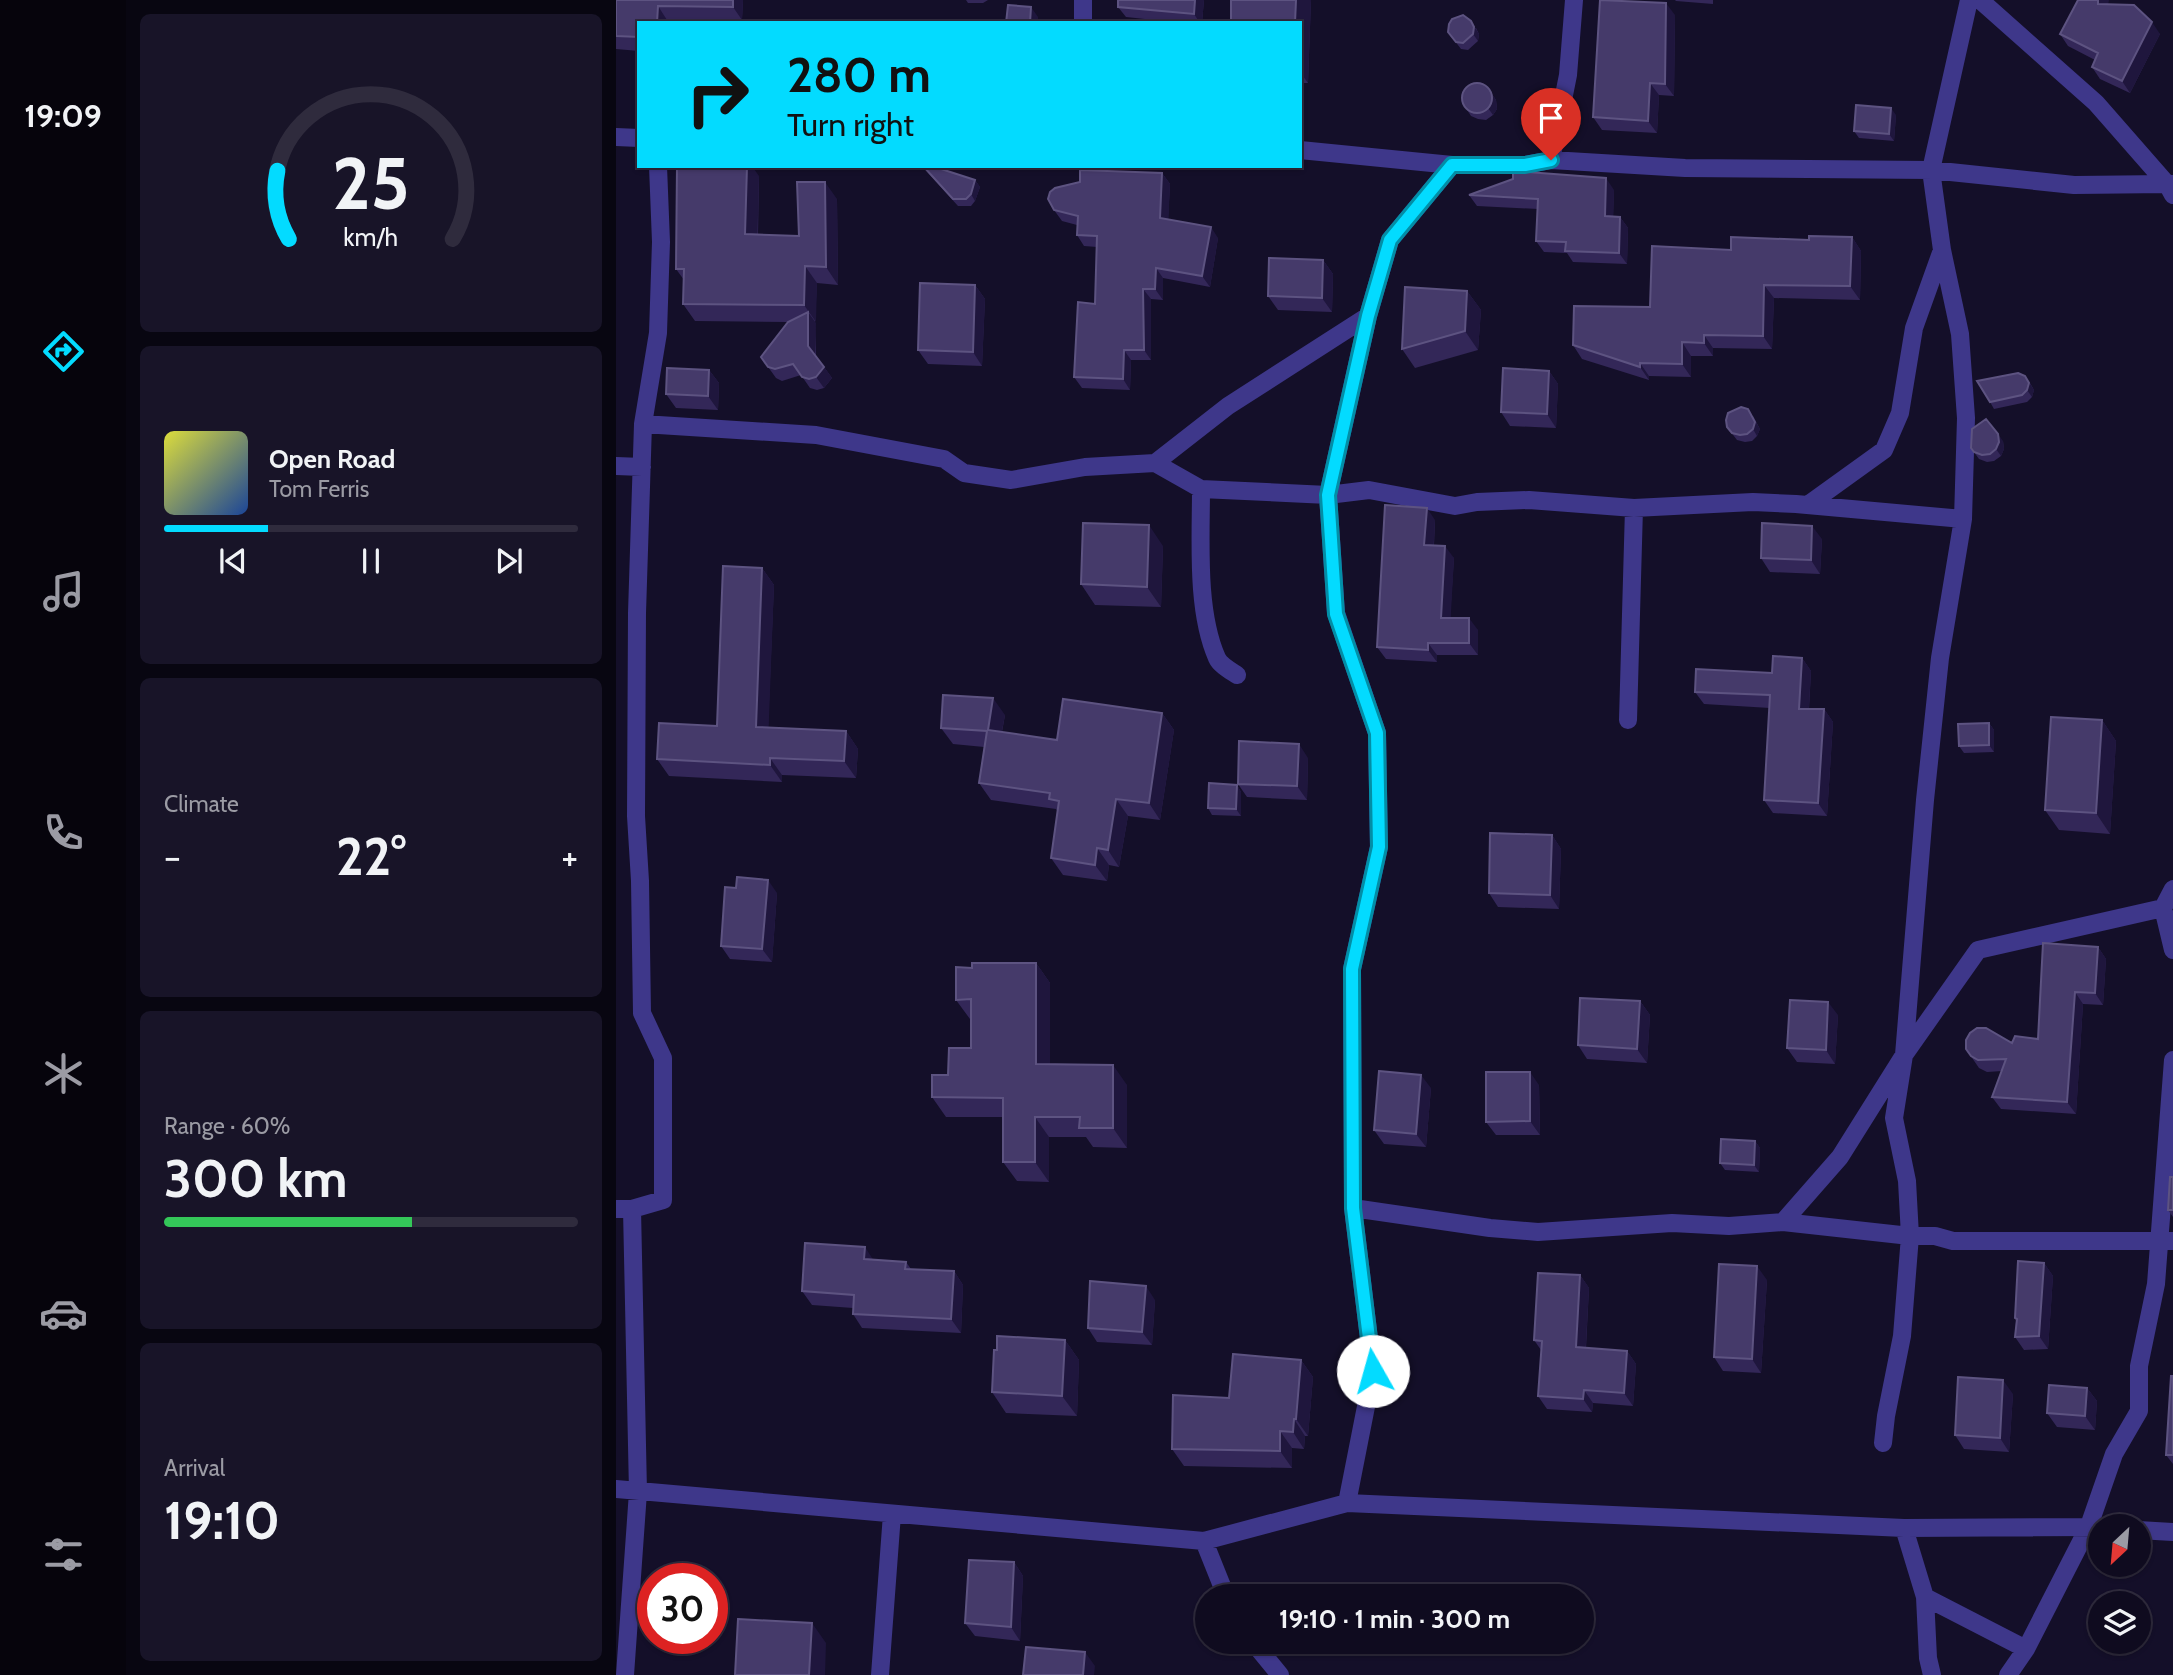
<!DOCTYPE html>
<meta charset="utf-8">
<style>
:root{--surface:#0f0b1f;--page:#181428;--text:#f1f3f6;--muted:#9b9ba4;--line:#2f2b3d;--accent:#03dbff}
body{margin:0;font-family:Cabin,sans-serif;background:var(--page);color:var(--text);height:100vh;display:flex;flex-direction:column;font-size:26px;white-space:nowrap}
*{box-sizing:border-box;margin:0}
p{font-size:23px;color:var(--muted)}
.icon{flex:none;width:38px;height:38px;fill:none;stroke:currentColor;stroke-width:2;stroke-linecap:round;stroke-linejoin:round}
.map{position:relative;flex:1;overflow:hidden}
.sheet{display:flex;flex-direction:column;gap:14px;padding:14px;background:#080611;width:490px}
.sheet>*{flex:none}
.hud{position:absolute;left:21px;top:21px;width:665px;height:147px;border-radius:0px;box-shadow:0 2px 5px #0004,0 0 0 2px var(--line);background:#03dbff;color:#111;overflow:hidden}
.needle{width:46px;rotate:206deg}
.buttons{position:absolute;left:1472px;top:1514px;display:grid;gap:14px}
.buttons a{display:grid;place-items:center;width:63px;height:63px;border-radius:50%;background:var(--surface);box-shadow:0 2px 5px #0004,0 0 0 2px var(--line);font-size:35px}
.speed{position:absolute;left:21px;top:1563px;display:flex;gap:14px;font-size:35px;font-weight:700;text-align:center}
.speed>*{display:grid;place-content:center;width:91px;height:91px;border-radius:50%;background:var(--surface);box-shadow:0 2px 5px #0004,0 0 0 2px var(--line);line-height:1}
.speed .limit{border:10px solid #d22;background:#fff;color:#111}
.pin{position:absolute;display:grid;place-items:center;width:60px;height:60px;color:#fff;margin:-72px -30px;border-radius:50% 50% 50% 0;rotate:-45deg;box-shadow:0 0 7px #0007}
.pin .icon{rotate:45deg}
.me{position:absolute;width:77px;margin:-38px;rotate:353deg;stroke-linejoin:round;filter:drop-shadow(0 0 5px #0008)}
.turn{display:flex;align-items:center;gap:24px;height:147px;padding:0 35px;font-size:32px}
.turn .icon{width:91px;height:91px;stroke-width:2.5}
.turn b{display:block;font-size:49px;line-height:60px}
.big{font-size:52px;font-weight:800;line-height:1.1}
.sheet .tile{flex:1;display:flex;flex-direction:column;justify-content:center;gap:10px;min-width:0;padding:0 24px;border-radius:10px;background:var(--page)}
.sheet .dial{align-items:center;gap:0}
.dial svg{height:182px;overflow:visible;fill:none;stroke:var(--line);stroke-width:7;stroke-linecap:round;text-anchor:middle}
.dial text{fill:var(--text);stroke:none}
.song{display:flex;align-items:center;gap:21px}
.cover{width:84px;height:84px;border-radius:10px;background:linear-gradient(135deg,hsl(60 70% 55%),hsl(220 70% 35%))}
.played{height:7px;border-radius:4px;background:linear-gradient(90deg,var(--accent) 25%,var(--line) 25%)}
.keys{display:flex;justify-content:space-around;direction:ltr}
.heat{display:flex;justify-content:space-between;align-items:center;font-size:38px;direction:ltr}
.charge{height:10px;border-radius:5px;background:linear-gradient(90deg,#34c759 60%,var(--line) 0)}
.trip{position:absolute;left:579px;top:1584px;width:399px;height:70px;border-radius:35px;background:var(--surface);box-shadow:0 2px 5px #0004,0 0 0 2px var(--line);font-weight:800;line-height:70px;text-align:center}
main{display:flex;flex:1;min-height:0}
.tabs{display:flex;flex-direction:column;width:126px;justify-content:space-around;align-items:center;background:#06040c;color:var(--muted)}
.tabs .icon{width:49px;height:49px}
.tabs .on{color:var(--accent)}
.tabs b{font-size:32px;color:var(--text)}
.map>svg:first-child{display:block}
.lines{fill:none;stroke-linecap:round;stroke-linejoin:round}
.minor{stroke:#3e378a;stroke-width:18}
.wall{fill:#332758}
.shaded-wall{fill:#1f163d}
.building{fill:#453a6a;stroke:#5d5381;stroke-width:2}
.route-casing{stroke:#028ea6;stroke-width:18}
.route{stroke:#03dbff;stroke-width:12}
</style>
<main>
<nav class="tabs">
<b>19:09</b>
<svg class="icon on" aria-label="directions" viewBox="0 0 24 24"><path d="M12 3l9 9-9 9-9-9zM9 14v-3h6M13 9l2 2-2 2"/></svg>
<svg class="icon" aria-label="music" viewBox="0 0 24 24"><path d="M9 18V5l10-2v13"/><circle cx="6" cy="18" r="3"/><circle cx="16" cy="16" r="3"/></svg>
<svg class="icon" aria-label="phone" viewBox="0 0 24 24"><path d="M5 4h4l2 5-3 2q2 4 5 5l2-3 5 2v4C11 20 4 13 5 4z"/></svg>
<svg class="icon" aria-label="climate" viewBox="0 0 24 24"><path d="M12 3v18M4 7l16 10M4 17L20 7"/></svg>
<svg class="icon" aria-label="car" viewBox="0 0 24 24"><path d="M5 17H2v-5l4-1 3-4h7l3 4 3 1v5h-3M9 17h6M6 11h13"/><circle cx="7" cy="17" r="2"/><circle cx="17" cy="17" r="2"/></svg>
<svg class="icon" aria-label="filters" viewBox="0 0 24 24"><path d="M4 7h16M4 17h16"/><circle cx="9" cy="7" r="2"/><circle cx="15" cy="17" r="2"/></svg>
</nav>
<section class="sheet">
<div class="tile dial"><svg viewBox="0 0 100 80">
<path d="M14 69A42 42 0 1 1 86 69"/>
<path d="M14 69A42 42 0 0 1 9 39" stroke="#03dbff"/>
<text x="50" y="56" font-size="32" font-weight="700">25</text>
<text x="50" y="72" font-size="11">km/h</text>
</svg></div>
<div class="tile">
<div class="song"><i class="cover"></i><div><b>Open Road</b><p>Tom Ferris</p></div></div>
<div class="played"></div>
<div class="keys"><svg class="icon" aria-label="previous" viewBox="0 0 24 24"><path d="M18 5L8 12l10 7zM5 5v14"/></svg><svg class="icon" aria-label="pause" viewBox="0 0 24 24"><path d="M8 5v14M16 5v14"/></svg><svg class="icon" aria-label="next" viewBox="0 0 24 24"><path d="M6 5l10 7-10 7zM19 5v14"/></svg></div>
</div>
<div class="tile"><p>Climate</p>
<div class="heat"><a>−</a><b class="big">22°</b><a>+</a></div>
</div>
<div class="tile"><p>Range · 60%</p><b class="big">300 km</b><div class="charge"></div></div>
<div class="tile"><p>Arrival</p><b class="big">19:10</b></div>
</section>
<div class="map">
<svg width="1557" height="1675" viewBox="0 0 1557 1675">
<rect width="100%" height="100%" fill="#140f29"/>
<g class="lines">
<!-- minor -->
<path class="minor" d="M467 0V23
M1364 0 1480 103 1551 184H1557
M0 137 23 138
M684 150 836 165H909L935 160 1069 168 1315 170 1458 185 1551 184 1557 195
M935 160 952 75 958 0
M27 424 200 435 328 459 348 473 395 480 469 467 539 463 585 489 712 495 753 490 839 506 861 502 913 500 1018 508 1137 502 1180 504 1347 519 1350 418 1344 334 1326 250 1315 170 1353 0
M539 463 612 406 752 316
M0 466 26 467
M585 489C585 540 580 611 601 658 604 665 615 671 621 675
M1193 504 1268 450 1284 413 1298 328 1326 250
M1012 720 1018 508
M1557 889 1547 908 1557 950
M737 1208 874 1228 922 1232 1056 1223 1113 1226 1167 1222 1294 1236H1319L1337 1241H1557
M0 1209H16L47 1200V1058L26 1013 24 881 20 816 21 613 27 424 42 333 45 242 42 166
M1167 1222 1224 1157 1288 1055 1309 800 1324 658 1347 519
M1267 1443 1270 1416 1286 1336 1294 1236 1291 1181 1278 1118 1288 1055 1362 950 1547 908
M0 1489 588 1541 731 1503 1288 1528 1484 1527
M731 1503 757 1371 737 1208 736 969 763 847 761 733 720 613 712 495 752 316 774 240 836 165
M1288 1528 1309 1597 1312 1658 1316 1675
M1522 1530 1557 1532
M588 1541 610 1596
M1309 1597 1410 1649
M637 1642 664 1675
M9 1675 22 1492 16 1209
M264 1675 276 1514
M1392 1675 1410 1649 1473 1526 1498 1454 1523 1411V1366L1540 1284 1557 1060"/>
</g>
<!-- wall -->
<path class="wall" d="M0 0H127L126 20H51L23 23V51L0 49Z
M350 0H372L367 3H352Z
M502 0H588L586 23H566L510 17 502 7Z
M695 0 692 83H684V23Z
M1059 0H1097V4L1060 1Z
M1492 4 1544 34 1514 93 1484 79 1476 67 1479 60 1452 46 1444 34Z
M1059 15 1058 96 1043 95 1041 133 986 130 977 117Z
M860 28 863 34 862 41 852 50 845 49 832 32Z
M871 87 880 100 881 109 877 115 870 120 862 119 855 116 846 102Z
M1280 115 1278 141 1243 138 1238 131Z
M306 166H316L359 180 364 187 359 201 355 206H342Z
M546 173 554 184 552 220 602 238 594 287 547 278V300L535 299V360H515L514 390 466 388 458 377 479 304 481 247 468 246 461 235V225L446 221 438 210Z
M143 176 142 235 183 236 221 199 222 285 201 283 199 322 200 356 216 378 208 388 201 390 194 388 185 375 166 381 160 378 145 357 172 322 79 321 67 304 68 280 60 269Z
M998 190 997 217H1004L1012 228 1011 264 957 262 951 253 928 252 920 241 922 209 861 206 853 195Z
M1236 237 1245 251 1244 300 1158 298 1156 349 1097 348V356H1075V377L1033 376V380L966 359 957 345 1034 307 1115 250 1193 240Z
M707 260 717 274 716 312 662 310 652 296Z
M359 285 369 299 366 366 312 364 302 350Z
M851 291 865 310 862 350 799 368 786 349Z
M93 370 103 383 102 410 60 408 50 394Z
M933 371 942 384 940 428 894 426 885 412Z
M1414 383 1418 390 1416 397 1411 402 1378 409 1374 402Z
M1137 416 1144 429 1141 436 1136 441 1129 442 1121 440 1111 427Z
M1387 441 1388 449 1385 456 1378 461 1371 462 1363 459 1355 448Z
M819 520 818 545 838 558 834 618 862 630V655H821V662L770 659 761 647Z
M1206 539 1204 574 1154 572 1145 558Z
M547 546 545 607 479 605 465 584Z
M146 568 158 585 152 728 230 731 242 749 240 778 166 775V782L53 776 41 759 101 726Z
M1186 658 1195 671 1193 709H1208L1217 722 1211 816 1157 813 1148 800 1154 708 1088 704 1079 692 1156 673Z
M546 713 558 730 544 820 512 816 503 867 493 865 491 881 447 875 435 858 442 812 440 809 375 800 363 783 368 747 337 744 325 728 389 715 386 732 441 740Z
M1486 720 1500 741 1494 834 1443 830 1429 810Z
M1373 723 1378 730V752L1348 753 1343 746Z
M692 758 691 800 631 797 622 784Z
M621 785 625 792V816L596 815 592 808Z
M936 835 945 849 943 909 882 907 873 893Z
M120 888 161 893 156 962 114 959 105 946Z
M1482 947 1490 959 1487 1005 1467 1004 1460 1114 1385 1109 1376 1097 1386 1071 1371 1072 1363 1068 1350 1049 1422 1039Z
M420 963 434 983V1064L511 1085V1148L477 1147 470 1137H433V1182L401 1181 387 1162V1117H330L316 1097 355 1048V1019H354L340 1000 356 968Z
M1024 1001 1034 1015 1031 1063 971 1059 962 1045Z
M1222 1015 1219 1064 1181 1062 1171 1048Z
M923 1085 924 1135H880L870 1122Z
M815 1088 810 1147 768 1144 758 1130Z
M1139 1141 1144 1148 1143 1172 1109 1170 1104 1163Z
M1557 1177V1217L1552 1210Z
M258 1260 290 1262 295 1269 338 1271 347 1285 345 1333 246 1328 237 1314V1308L196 1305 186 1291Z
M1428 1263 1437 1276 1432 1349 1408 1350 1399 1337 1400 1321 1399 1318Z
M964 1275 973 1288 970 1348 1011 1351 1020 1364 1017 1406 977 1403 976 1412 931 1409 922 1396 925 1350 918 1340Z
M1151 1280 1145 1373 1107 1371 1098 1357Z
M539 1300 536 1345 481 1342 472 1328Z
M449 1340 463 1360 461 1416 390 1413 376 1392 381 1350Z
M685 1360 697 1377 692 1436H689L688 1449 676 1448V1468L568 1466 556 1449 613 1398Z
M1557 1376V1464L1550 1455Z
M1471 1388 1481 1401 1479 1430 1441 1427 1431 1413Z
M1397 1394 1393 1452 1348 1449 1339 1435Z
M398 1562 407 1576 404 1641 359 1636 349 1623Z"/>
<!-- shaded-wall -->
<path class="shaded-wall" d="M117 0H127L126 20 117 7Z
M579 0H588L586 23H584L578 14Z
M680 0H695L692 83 684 72V23H679Z
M1482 0H1493L1490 16 1482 4Z
M1050 3 1059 15 1058 96 1049 84Z
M42 6 51 20V23H41Z
M415 7 422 17V23H414Z
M855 21 863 34 862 41 857 34Z
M1536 22 1544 34 1514 93 1506 81Z
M1034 83 1043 95 1041 133 1032 121Z
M871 87 880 100 881 109 877 115 872 108Z
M1275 108 1280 115 1278 141 1273 134Z
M131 166H136L143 176 141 251 129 234Z
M546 173 554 184 552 229 544 218Z
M990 178 998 190 997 227 989 216Z
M359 180 364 187 359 201 355 194Z
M209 182 221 199 222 285 210 267Z
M1004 217 1012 228 1011 264 1003 253Z
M595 227 602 238 594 287 586 276Z
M1236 237 1245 251 1244 300 1234 286Z
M707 260 717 274 716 312 706 298Z
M189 266 201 283 200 322 188 305Z
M540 268 547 278V300L539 289Z
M359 285 369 299 366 366 357 352Z
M1148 285 1158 298 1156 349 1147 336Z
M527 289 535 299V360L528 350Z
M851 291 865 310 862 350 849 331Z
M192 312 200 323 199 357 192 346Z
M1088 335 1097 348V356L1088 343Z
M1066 342 1075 356V377L1066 364Z
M508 350 515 360 514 390 507 379Z
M1024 363 1033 376V380L1024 367Z
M208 367 216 378 208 388 200 377Z
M93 370 103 383 102 410 92 396Z
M933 371 942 384 940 428 931 414Z
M1409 376 1418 390 1416 397 1411 390Z
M1132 409 1144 429 1141 436 1137 429Z
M1382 434 1387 441 1388 449 1385 456 1380 449Z
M811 508 819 520 817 557 808 545Z
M533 525 547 546 545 607 531 587Z
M1196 526 1206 539 1204 574 1195 560Z
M829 546 838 558 834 630 825 618Z
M146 568 158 585 152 744 140 727Z
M853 618 862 630V655L853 643Z
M812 643 821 655V662L812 650Z
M1186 658 1195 671 1192 722 1183 709Z
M377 698 389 715 383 746 372 730Z
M1208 709 1217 722 1211 816 1202 803Z
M546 713 558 730 544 820 533 803Z
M1486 720 1500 741 1494 834 1480 813Z
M1373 723 1378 730V752L1373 745Z
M230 731 242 749 240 778 228 761Z
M683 744 692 758 691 800 681 786Z
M154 758 166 775V782L154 765Z
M621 785 625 792V816L620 809Z
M500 799 512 816 503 867 492 850Z
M936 835 945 849 943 909 934 895Z
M481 848 493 865 491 881 479 865Z
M152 880 161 893 156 962 146 949Z
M1482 947 1490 959 1487 1005 1479 993Z
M420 963 434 983V1084L420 1064Z
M1459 992 1467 1004 1460 1114 1451 1102Z
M1024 1001 1034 1015 1031 1063 1021 1049Z
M1212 1002 1222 1015 1219 1064 1210 1050Z
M497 1065 511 1085V1148L497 1128Z
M914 1072 923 1085 924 1135 914 1121Z
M805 1075 815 1088 810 1147 800 1134Z
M419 1117 433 1137V1182L419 1162Z
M1139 1141 1144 1148 1143 1172 1138 1165Z
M249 1247 258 1261 248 1259Z
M1428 1263 1437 1276 1432 1349 1423 1336Z
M1141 1266 1151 1280 1145 1373 1136 1359Z
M338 1271 347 1285 345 1333 335 1319Z
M964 1275 973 1288 969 1360 960 1347Z
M530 1286 539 1300 536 1345 526 1332Z
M449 1340 463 1360 461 1416 446 1396Z
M1011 1351 1020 1364 1017 1406 1008 1393Z
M685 1360 697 1377 692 1436 680 1419Z
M1387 1380 1397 1394 1393 1452 1384 1438Z
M1471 1388 1481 1401 1479 1430 1469 1416Z
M968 1390 977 1403 976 1412 967 1399Z
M678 1419 689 1436 688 1449 677 1432Z
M664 1431 676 1448V1468L664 1451Z
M398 1562 407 1576 404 1641 395 1627Z
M196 1623 210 1643 209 1675H193Z
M469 1652 479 1666 478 1675H467Z"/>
<!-- building -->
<path class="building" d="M0 0H117V7L42 6 41 23H23V37L0 36Z
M502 0H579L578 14 502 7Z
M615 0H680L679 23H615Z
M984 0 1050 3 1049 84 1034 83 1032 121 977 117Z
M1462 0H1482V4L1518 5 1536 22 1506 81 1476 67 1482 53 1444 34Z
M392 5 415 7 414 23H390Z
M847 15 855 21 858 27 857 34 847 43 840 42 832 32 833 24 836 19Z
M846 98a15 15 0 1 1 30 0a15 15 0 1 1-30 0Z
M1240 105 1275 108 1273 134 1238 131Z
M61 166H131L129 234 183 236 181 182H209L210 267 189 266 188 305 67 304 68 269H60Z
M307 166H316L359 180 355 194 350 199H337Z
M464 170 546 173 544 218 595 227 586 276 540 268 539 289H527L528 350H508L507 379 458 377 462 302 479 304 481 236 461 235 462 216 438 210 432 199 434 192 439 188 464 182Z
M897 171 990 178 989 216 1004 217 1003 253 949 251 950 242 920 241 922 199 853 195 897 179Z
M1193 236 1236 237 1234 286 1148 285 1147 336 1088 335V343L1066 342V364L1024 363V367L957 345 958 306 1034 307 1036 246 1115 250V237L1193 240Z
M653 258 707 260 706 298 652 296Z
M304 283 359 285 357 352 302 350Z
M789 287 851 291 849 331 786 349Z
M192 312V346L208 367 200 377 193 379 186 377 177 364 159 369 152 367 145 357 172 322Z
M51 368 93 370 92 396 50 394Z
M887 368 933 371 931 414 885 412Z
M1402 373 1409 376 1413 383 1411 390 1406 395 1374 402 1361 381Z
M1125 407 1132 409 1139 422 1137 429 1131 434 1124 435 1116 433 1111 427 1110 420 1112 413Z
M1370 419 1382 434 1383 442 1380 449 1374 454 1366 455 1358 452 1355 448 1356 429Z
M769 505 811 508 808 545 829 546 825 618H853V643H812V650L761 647Z
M467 523 533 525 531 587 465 584Z
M1146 523 1196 526 1195 560 1145 558Z
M107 566 146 568 140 727 230 731 228 761 154 758V765L41 759 43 723 101 726Z
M1157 656 1186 658 1183 709H1208L1202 803 1148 800 1154 695 1079 692 1080 669 1156 673Z
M327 695 377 698 372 730 441 740 447 699 546 713 533 803 500 799 492 850 481 848 479 865 435 858 443 801 433 799 434 793 363 783 371 731 325 728Z
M1435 717 1486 720 1480 813 1429 810Z
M1373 723V745L1343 746 1342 724Z
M623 741 683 744 681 786 622 784Z
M593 783 621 785 620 809 592 808Z
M874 833 936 835 934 895 873 893Z
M121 877 152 880 146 949 105 946 109 887 120 888Z
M1427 943 1482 947 1479 993 1459 992 1451 1102 1376 1097 1390 1059 1362 1060 1355 1056 1350 1049V1040L1354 1033 1361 1028H1370L1396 1043 1399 1036 1422 1039Z
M356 963H420V1064L497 1065V1128H463L464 1117H419V1162H387V1098L316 1097V1075H332L333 1048H355V999L340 1000V967L356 968Z
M964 998 1024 1001 1021 1049 962 1045Z
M1174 1000 1212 1002 1210 1050 1171 1048Z
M763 1071 805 1075 800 1134 758 1130Z
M870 1072H914V1121L870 1122Z
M1105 1139 1139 1141 1138 1165 1104 1163Z
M1554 1177H1557V1210H1552Z
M189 1243 249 1247 248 1259 290 1262 289 1269 338 1271 335 1319 237 1314 238 1295 186 1291Z
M1402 1261 1428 1263 1423 1336 1399 1337 1401 1319 1399 1318Z
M1103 1264 1141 1266 1136 1359 1098 1357Z
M922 1273 964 1275 960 1347 1011 1351 1008 1393 968 1390 967 1399 922 1396 926 1341 918 1340Z
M474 1281 530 1286 526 1332 472 1328Z
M381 1336 449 1340 446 1396 376 1392 378 1350H381Z
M617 1354 685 1360 680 1419H678L677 1432 664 1431V1451L556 1449 557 1395 613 1398Z
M1555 1376H1557V1455H1550Z
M1342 1377 1387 1380 1384 1438 1339 1435Z
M1433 1385 1471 1388 1469 1416 1431 1413Z
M353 1560 398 1562 395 1627 349 1623Z
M122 1619 196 1623 193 1675H119Z
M410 1647 469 1652 467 1675H407Z"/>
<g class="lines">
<defs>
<path id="route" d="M757 1371 737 1208 736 969 763 847 761 733 720 614 712 495 752 316 774 240 836 165H909L935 160"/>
</defs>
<!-- route casing -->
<use href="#route" class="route-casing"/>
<!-- route -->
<use href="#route" class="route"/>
</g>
</svg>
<div class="buttons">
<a><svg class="needle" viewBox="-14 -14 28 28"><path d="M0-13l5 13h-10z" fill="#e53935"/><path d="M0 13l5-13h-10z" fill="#9b9ba4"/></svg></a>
<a><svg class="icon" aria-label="layers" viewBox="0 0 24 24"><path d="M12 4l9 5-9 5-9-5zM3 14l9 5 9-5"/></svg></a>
</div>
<div class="speed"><div class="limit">30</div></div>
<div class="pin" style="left:935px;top:160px;background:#d93025"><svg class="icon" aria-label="arrive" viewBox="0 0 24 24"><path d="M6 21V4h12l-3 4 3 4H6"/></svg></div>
<svg class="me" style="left:757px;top:1371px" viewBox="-20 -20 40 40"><circle r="19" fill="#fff"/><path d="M0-13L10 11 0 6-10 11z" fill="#03dbff"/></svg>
<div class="trip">19:10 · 1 min · 300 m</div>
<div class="hud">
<div class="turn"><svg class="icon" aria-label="right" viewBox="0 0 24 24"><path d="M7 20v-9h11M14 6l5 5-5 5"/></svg><div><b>280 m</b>Turn right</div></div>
</div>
</div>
</main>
